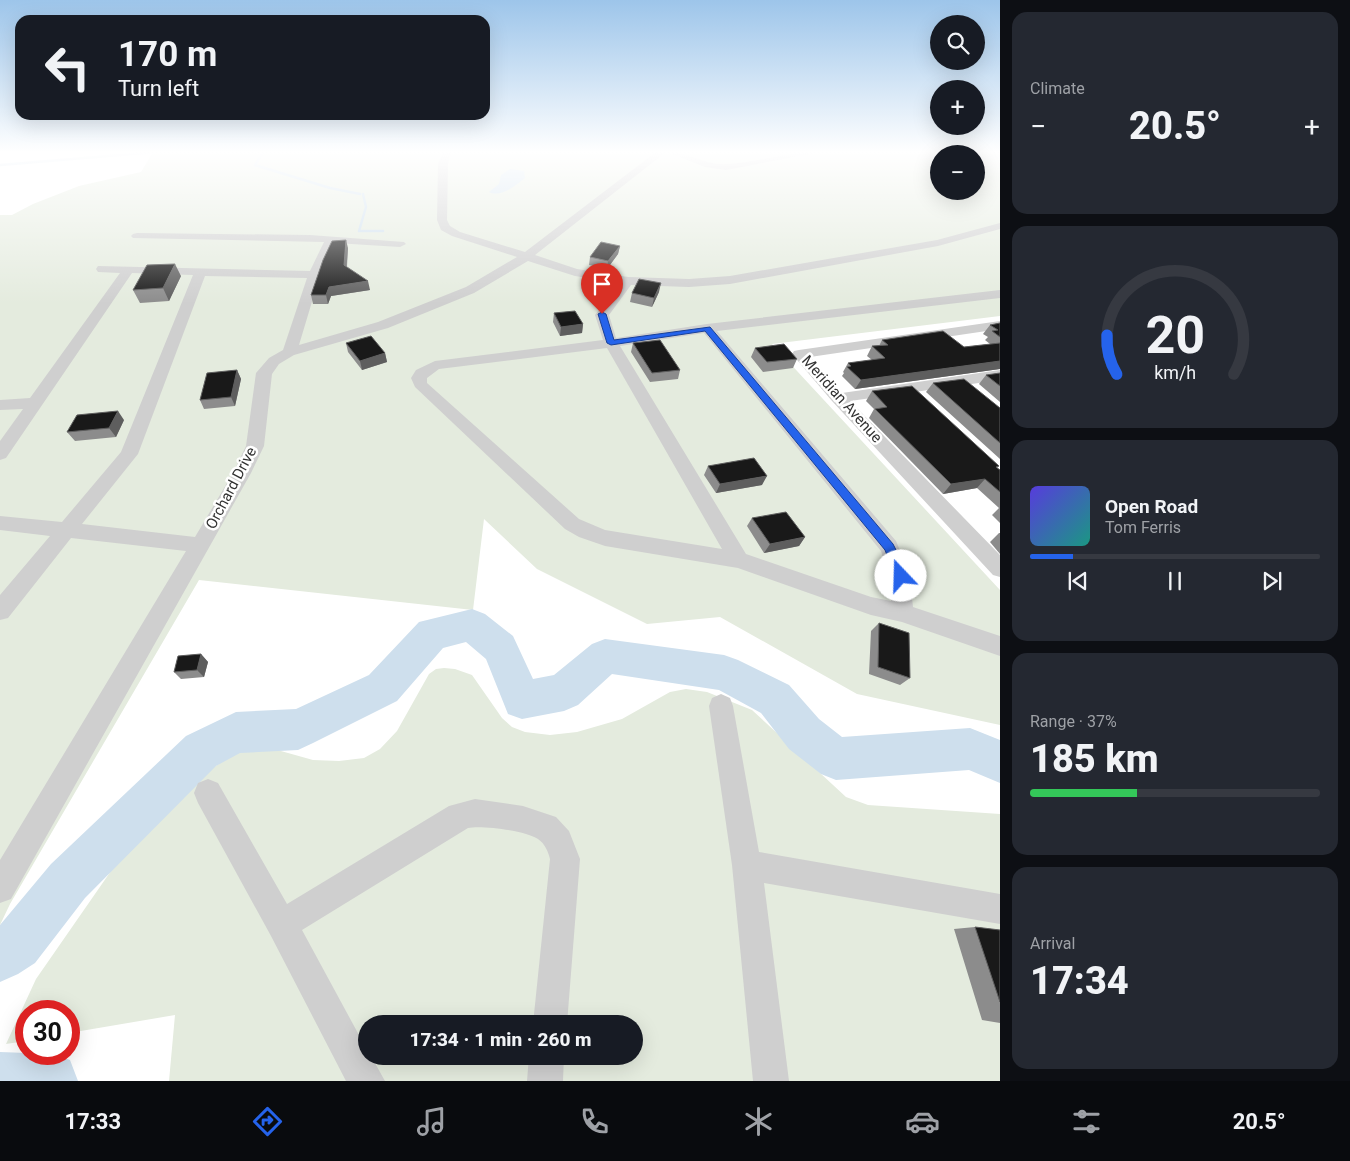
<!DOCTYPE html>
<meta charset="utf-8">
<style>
:root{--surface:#171b24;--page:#242831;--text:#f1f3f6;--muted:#9ea1a6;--line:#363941;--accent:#2563eb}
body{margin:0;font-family:Roboto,sans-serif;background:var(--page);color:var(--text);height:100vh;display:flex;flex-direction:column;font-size:19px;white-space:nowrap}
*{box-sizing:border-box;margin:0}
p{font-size:16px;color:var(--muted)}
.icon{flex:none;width:28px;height:28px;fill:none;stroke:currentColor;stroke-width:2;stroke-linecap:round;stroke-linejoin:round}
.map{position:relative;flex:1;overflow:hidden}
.side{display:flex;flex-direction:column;gap:12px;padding:12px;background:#0d0f14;width:350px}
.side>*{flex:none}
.top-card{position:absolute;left:15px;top:15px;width:475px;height:105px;border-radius:15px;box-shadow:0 5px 20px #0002;background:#171b24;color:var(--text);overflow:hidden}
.fabs{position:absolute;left:930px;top:15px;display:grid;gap:10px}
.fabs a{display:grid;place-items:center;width:55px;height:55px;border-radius:50%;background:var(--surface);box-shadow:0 5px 20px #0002;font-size:25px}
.speed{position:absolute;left:15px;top:1000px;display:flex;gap:10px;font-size:25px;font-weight:700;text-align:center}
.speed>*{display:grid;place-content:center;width:65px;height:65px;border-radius:50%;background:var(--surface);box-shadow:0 5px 20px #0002;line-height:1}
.speed .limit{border:8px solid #d22;background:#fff;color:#111}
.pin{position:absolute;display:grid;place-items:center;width:42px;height:42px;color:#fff;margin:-51px -21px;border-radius:50% 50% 50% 0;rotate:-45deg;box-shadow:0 0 5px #0007}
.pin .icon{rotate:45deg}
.me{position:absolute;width:55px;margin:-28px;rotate:339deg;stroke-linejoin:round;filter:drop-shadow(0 0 4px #0008)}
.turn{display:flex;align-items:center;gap:18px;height:105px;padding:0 20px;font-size:22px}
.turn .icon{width:65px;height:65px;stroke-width:2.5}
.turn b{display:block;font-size:35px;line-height:42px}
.big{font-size:38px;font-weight:800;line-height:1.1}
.side .card{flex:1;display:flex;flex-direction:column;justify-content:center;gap:8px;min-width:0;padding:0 18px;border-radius:15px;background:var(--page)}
.side .dial{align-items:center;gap:0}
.dial svg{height:130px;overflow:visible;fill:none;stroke:var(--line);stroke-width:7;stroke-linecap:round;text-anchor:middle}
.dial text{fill:var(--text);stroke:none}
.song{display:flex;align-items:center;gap:15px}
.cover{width:60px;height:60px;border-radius:8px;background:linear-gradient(135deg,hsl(250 70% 55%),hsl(170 70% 35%))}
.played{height:5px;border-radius:2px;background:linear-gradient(90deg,var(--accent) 15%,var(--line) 15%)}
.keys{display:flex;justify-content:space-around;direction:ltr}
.heat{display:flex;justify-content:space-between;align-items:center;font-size:28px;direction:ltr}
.charge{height:8px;border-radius:4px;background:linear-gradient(90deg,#34c759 37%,var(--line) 0)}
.trip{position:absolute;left:358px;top:1015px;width:285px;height:50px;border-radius:25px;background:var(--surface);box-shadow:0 5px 20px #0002;font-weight:800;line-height:50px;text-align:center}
.menu{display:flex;height:80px;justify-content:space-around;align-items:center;background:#090b0e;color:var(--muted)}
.menu .icon{width:35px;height:35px}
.menu .active{color:var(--accent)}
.menu b{font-size:22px;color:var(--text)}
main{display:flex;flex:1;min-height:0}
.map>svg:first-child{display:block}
.green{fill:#e4ebde;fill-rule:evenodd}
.water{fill:#cedfed}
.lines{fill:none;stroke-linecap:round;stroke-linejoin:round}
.stream{stroke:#cedfed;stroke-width:2.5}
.river{fill:#cedfed;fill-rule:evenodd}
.minor{fill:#cfcfcf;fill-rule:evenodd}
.wall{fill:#8c8c8c}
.shaded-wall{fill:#5e5e5e}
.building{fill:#191919;stroke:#5e5e5e}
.route{fill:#2563eb;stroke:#184099}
.labels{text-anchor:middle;stroke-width:5;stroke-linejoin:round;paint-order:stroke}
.street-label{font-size:15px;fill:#323232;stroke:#fff}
</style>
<main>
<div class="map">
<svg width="1000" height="1081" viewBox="0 0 1000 1081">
<rect width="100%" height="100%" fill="#fff"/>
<!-- green -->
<path class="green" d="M153 152H1000V316L772 344 1000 590V725L857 694 720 617 647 624 537 569 484 519 473 610 199 580 10 904 0 925V215H12L33 204 79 186 141 172ZM939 154H976V191H939Z
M444 668 455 669 472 675 502 718 512 727 525 732 550 735 577 732 622 719 670 692 686 689 707 692 752 710 846 797 868 805 1000 814V1081H169L175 1015 69 1033V1011H26V1041L6 1044 36 979 129 845 168 804 211 769 240 750 263 746 313 760 339 761 364 758 380 749 397 731 429 674 436 669ZM366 1024H634V1056H366Z"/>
<!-- water -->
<path class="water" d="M510 169 524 171 525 178C516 185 504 196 491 193L489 192 499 184 501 175Z"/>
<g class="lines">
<!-- stream -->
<path class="stream" d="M263 152 255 165 330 188 360 194
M0 165 156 152
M363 194 366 207 359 231H383"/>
<!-- river -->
<path class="river" d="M472 609 485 614 513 636 533 679 554 675 592 644 605 639 724 655 738 660 789 685 819 719 842 737 970 728 1000 740V783L969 770 836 780 821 774 789 749 761 713 719 690 612 674 578 705 564 711 522 719 508 714 486 659 466 642 443 648 397 701 313 743 298 750 240 753 216 766 85 898 35 963 18 974 0 982V925L51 864 186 736 236 712 296 709 369 675 419 622Z
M0 1052 53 1054 70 1060 78 1081H0Z"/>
<!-- minor -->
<path class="minor" d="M443 152H451L448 164 447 220 450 226 460 232 525 252 656 152H666L535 255 577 269 628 277 689 279 730 276 937 240 1000 223V229L938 246 730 284 689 287 631 285 609 315 616 338 707 324 1000 290V298L717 331 896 541 909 572 913 607 1000 636V656L902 622 871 615 738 568 605 546 579 537 565 529 415 387 411 378 416 370 435 361 603 340 595 315 620 283 575 276 528 261 474 293 388 328 294 355 279 364 272 374 264 446 251 473 11 899 0 903V860L186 551 71 538 8 618 0 620V595L50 536 0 530V516L62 522 121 452 193 275 132 273 6 458 0 460V441L23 409 0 410V400L30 398 120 273 98 272 96 269 98 266 310 271 324 242 133 238 131 236 133 234 137 233 310 235 404 242 406 244 400 247 335 243 320 275 299 345 378 322 466 287 517 257 452 236 441 230 437 220 438 164ZM205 276 307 278 283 350 269 358 256 373 246 446 233 473 195 537 82 524 138 454ZM704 333 881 551 890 579 891 601 871 597 746 554 620 346ZM607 348 722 549 605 530 579 519 427 383V378L439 369Z
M667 152C688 152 706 166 727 164 759 162 788 152 820 152L726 170 705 167Z
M1000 321V329L810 357 842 393 1000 370V380L850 401 1000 555V577L993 575 832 401 792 354 794 351 799 350Z
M721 694 730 698 733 706 759 852 1000 894V924L764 883 789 1081H753L732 865 709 706 712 698Z
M208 779 218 783 287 904 449 806 475 799 523 806 556 817 569 831 580 859 567 1024H533L550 859C548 851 545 844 538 839 527 831 482 825 468 828L302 930 366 1048V1056H371L385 1081H346L271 936 198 803 194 793 198 783Z
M529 1056H564L563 1081H527Z"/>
</g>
<!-- wall -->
<path class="wall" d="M620 246 618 254 607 269 589 265 590 257Z
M348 248 347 267 370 290 331 296 328 304H313L311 295Z
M181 276 169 301 140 303 133 290Z
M659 292 652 307 630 302 632 293Z
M554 313 583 324 582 333 560 336 553 322Z
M1000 323V369L855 389 842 376 844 373 843 372 848 363 872 360 867 356 872 346H879L882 340 964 347 990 344 985 340 988 337 983 334 990 325Z
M346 343 385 353 387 362 362 370 348 352Z
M633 343 680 370 678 379 650 382 631 352Z
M755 348 797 359 793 368 763 372 751 357Z
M237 370 241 379 235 406 204 409 200 400Z
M1000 373V402L979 384 986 375Z
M933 383 1000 408V459L926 392Z
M872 391 999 466 997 468 1000 470V523L992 515 999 508 977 488 943 494 869 418 874 409 866 401Z
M124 420 116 437 75 441 67 432Z
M708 466 762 485 716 493 704 475Z
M752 518 805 537 799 546 764 553 747 526Z
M999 533H1000V554L990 542Z
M879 623 910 678 900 685 869 674 871 631Z
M201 654 208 662 204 677 181 679 174 672Z
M975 927 1000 930V1023L982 1020 954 929Z"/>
<!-- shaded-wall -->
<path class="shaded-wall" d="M346 240 348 248 346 274 344 265Z
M620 246 618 254 607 269 608 261Z
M175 264 181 276 169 301 163 288Z
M368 281 370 290 331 296 328 304 326 295 329 287Z
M661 283 659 292 652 307 654 298Z
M583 324 582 333 560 336 561 327Z
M385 353 387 362 362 370 360 361Z
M1000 361V369L855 389 861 380Z
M237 370 241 379 235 406 231 397Z
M118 411 124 420 116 437 109 428Z
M767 476 762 485 716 493 720 484Z
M985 479 977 488 943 494 951 484Z
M805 537 799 546 764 553 770 544Z
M201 654 208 662 204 677 197 670Z"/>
<!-- building -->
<path class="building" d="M346 240 344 265 368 281 329 287 326 295H311L323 260 332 241Z
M601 242 620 246 608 261 590 257Z
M175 264 163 288 133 290 147 265Z
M639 279 661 283 654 298 632 293Z
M575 311 583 324 561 327 554 313Z
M1000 323V337L992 331 998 330 990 325Z
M943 331 964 347 1000 343V361L861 380 847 367 851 366 848 363 885 358 872 346 888 345 882 340Z
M371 336 385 353 360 361 346 343Z
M660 340 680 370 652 373 633 343Z
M784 344 797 359 767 362 755 348Z
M237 370 231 397 200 400 207 373Z
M1000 373V386L986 375Z
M964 379 1000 408V443L933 383Z
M912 386 999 466 996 467 1000 470V492L985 479 951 484 875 409 887 407 872 391Z
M118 411 109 428 67 432 77 415Z
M754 458 767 476 720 484 708 466Z
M786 512 805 537 770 544 752 518Z
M879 623 909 633 910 678 878 667Z
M201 654 197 670 174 672 178 656Z
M975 927 1000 930V1002Z"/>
<!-- sky -->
<linearGradient id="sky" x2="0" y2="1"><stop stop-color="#9dc5ea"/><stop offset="0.5" stop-color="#fff"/><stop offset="1" stop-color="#fff" stop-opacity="0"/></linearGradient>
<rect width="1000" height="304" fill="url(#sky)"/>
<!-- route -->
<path class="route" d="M602 312 606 314 614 340 710 327 893 544 904 566 907 576 905 580H897L885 550 705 331 611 345 607 343 598 314Z"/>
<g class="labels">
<!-- street labels -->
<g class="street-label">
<text transform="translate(842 399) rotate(48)" y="5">Meridian Avenue</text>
<text transform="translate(231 488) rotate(-62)" y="5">Orchard Drive</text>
</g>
</g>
</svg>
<div class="fabs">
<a><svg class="icon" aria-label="search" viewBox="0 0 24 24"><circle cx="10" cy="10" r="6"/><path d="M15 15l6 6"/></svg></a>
<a>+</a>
<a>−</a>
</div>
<div class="speed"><div class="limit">30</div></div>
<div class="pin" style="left:602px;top:314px;background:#d93025"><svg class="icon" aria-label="arrive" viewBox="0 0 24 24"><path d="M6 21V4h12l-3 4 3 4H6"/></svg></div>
<svg class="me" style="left:901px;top:576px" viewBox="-20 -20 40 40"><circle r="19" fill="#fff"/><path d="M0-13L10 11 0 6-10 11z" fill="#2563eb"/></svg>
<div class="trip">17:34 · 1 min · 260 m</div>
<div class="top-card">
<div class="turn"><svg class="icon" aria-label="left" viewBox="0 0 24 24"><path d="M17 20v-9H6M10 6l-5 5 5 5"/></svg><div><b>170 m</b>Turn left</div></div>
</div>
</div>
<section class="side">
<div class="card"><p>Climate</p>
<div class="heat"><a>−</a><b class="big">20.5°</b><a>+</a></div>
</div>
<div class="card dial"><svg viewBox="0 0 100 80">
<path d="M14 69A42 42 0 1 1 86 69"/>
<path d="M14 69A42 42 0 0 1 8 45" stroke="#2563eb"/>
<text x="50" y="56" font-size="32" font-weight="700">20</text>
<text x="50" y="72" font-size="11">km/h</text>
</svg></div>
<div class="card">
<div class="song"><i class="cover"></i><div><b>Open Road</b><p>Tom Ferris</p></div></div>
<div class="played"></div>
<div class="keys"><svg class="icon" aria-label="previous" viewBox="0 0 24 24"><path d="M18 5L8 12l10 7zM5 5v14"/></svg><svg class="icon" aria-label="pause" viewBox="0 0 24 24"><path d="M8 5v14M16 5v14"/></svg><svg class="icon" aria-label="next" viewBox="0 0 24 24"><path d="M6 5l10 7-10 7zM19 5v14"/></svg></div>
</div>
<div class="card"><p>Range · 37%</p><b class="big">185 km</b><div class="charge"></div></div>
<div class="card"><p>Arrival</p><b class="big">17:34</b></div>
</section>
</main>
<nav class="menu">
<b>17:33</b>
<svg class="icon active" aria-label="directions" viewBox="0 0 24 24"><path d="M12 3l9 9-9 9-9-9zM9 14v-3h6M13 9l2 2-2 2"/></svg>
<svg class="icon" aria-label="music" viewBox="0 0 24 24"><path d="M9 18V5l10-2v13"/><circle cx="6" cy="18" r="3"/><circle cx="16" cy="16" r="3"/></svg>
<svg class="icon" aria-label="phone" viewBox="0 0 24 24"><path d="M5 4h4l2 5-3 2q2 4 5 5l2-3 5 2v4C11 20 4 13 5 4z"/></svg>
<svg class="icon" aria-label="climate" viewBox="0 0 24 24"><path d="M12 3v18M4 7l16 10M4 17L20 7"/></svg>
<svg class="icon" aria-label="car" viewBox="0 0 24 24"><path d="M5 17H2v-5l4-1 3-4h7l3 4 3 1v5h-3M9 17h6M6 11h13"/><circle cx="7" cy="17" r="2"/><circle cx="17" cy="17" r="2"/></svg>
<svg class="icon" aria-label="filters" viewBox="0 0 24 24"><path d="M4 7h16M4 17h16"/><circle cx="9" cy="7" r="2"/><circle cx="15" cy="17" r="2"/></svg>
<b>20.5°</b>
</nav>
